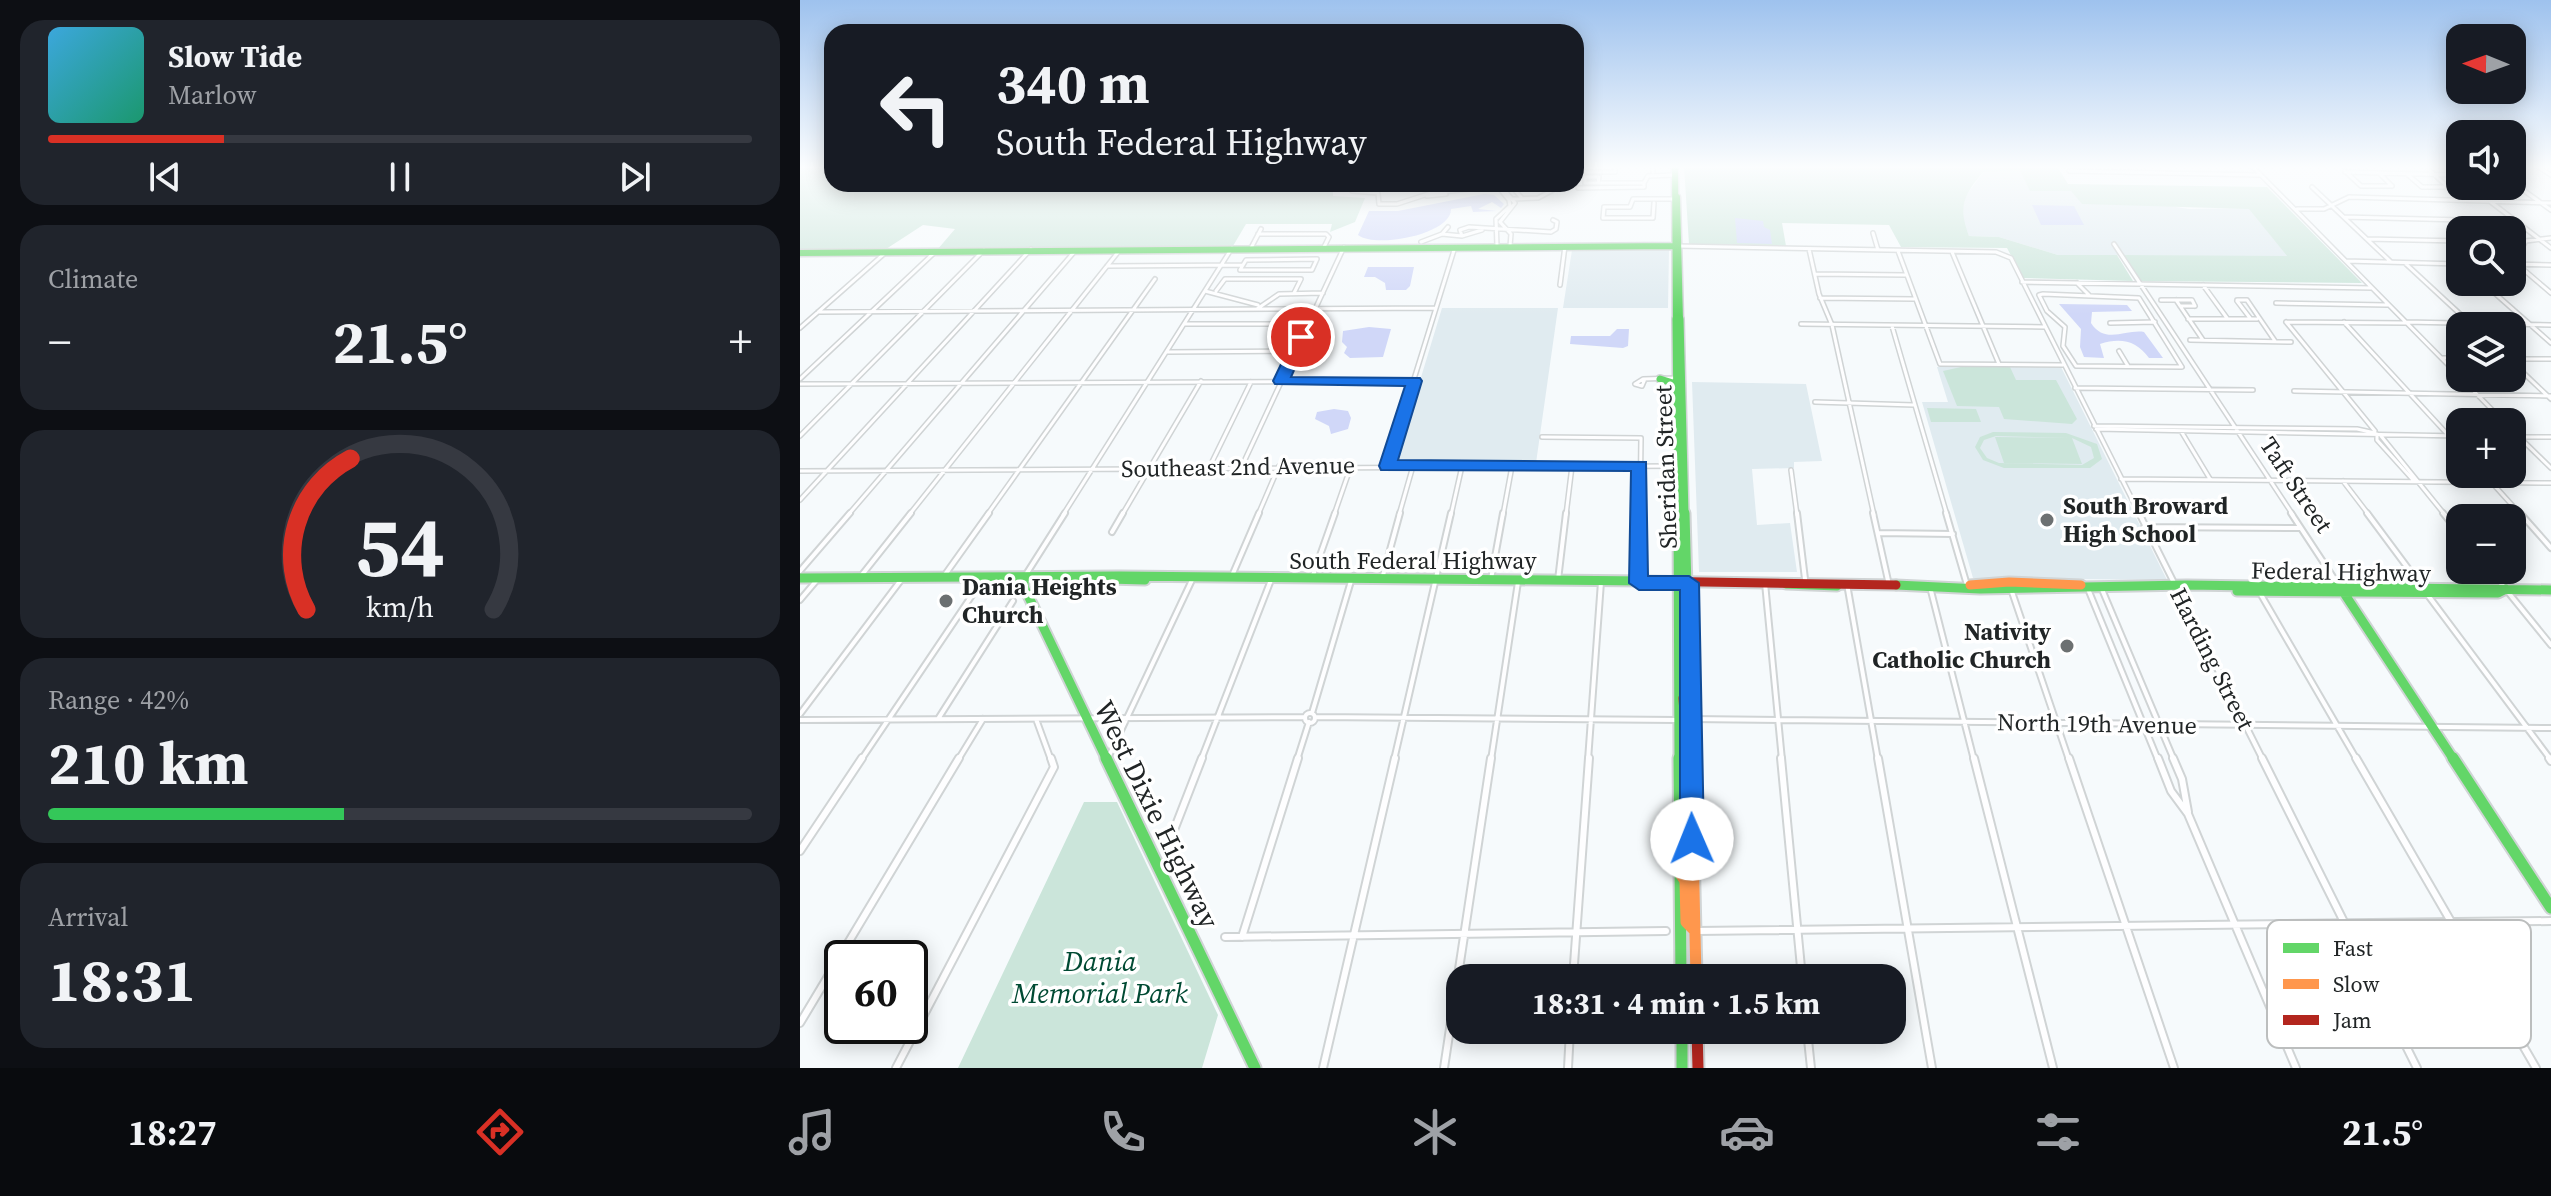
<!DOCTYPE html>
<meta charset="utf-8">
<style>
:root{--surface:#171b24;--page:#20242c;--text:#f1f3f6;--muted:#9ea1a6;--line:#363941;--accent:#d93025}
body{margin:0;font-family:"Source Serif 4",serif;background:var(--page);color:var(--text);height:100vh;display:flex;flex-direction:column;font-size:30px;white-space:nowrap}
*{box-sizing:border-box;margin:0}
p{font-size:26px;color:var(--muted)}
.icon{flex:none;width:44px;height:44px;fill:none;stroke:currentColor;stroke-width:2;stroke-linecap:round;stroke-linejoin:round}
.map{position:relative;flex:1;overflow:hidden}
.panel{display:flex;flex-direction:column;gap:20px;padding:20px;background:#0d0f14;width:800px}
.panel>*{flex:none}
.guide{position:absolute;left:24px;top:24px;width:760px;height:168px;border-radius:24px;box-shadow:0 4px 20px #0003;background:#171b24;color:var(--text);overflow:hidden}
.needle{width:52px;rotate:271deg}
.buttons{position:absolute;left:1646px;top:24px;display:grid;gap:16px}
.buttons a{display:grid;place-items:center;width:80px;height:80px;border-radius:16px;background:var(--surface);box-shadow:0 4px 20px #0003;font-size:40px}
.speed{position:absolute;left:24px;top:940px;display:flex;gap:16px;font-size:40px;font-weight:700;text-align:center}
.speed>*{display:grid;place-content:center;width:104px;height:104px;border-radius:50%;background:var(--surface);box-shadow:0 4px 20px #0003;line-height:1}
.speed .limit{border:4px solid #111;border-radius:12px;background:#fff;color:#111}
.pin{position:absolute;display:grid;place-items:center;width:68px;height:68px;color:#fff;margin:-34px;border:4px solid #fff;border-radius:50%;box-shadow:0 2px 8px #0007}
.me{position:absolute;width:88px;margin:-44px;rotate:359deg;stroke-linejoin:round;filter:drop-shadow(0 0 6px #0008)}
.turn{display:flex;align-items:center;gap:28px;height:168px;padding:0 40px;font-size:36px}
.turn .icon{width:104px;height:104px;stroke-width:2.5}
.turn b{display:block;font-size:56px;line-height:68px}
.big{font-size:60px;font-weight:700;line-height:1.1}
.panel .card{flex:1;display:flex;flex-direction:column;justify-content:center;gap:12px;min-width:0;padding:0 28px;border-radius:24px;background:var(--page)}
.panel .dial{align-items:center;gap:0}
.dial svg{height:208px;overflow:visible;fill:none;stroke:var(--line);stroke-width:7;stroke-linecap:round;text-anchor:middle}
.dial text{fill:var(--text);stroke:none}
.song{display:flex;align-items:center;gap:24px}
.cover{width:96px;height:96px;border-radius:12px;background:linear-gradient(135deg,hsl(200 70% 55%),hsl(160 70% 35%))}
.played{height:8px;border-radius:4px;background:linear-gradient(90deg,var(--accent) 25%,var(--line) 25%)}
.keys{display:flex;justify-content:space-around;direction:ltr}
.heat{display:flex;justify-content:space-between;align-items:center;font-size:44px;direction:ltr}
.charge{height:12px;border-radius:6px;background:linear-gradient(90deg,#34c759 42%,var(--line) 0)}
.trip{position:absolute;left:646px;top:964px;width:460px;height:80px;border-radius:24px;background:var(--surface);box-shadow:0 4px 20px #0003;font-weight:700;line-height:80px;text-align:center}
.dock{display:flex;height:128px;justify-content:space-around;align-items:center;background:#090b0e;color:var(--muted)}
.dock .icon{width:56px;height:56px}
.dock .current{color:var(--accent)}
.dock b{font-size:36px;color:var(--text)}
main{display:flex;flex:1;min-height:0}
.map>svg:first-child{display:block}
.built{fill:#e0ebf0}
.green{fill:#cbe5da;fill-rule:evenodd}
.water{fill:#d0d7f8}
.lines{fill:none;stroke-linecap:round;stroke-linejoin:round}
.street-far2-casing{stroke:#d0d4d5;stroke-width:6}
.street-far1-casing{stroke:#d0d4d5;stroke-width:8}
.street-casing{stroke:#d0d4d5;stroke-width:10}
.fast-far3-casing{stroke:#d0d4d5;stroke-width:9}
.fast-far2-casing{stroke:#d0d4d5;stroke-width:10}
.fast-far1-casing{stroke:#d0d4d5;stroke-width:13}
.fast-casing{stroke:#d0d4d5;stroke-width:15}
.slow-far1-casing{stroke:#d0d4d5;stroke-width:13}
.slow-casing{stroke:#d0d4d5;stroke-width:15}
.jam-far1-casing{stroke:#d0d4d5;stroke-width:13}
.jam-casing{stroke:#d0d4d5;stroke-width:15}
.street-far2{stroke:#fefeff;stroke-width:3}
.street-far1{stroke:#fefeff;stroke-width:4}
.street{stroke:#fefeff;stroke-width:6}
.fast-far3{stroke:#63d668;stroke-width:6}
.fast-far2{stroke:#63d668;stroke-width:7}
.fast-far1{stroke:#63d668;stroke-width:9}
.fast{stroke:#63d668;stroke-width:11}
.slow-far1{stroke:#ff974d;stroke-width:9}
.slow{stroke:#ff974d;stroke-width:11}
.jam-far1{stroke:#b3261e;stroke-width:9}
.jam{stroke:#b3261e;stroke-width:11}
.route{fill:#1a73e8;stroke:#114b97;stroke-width:2}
.poi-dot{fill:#6c7071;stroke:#fff;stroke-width:3}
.labels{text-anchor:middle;stroke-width:7;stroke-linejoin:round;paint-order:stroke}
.street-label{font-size:24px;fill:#212526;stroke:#fff}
.poi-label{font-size:24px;font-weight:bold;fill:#212526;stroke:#fff;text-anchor:start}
.near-street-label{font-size:28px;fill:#212526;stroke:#fff}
.near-park-label{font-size:28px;font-style:italic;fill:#004a33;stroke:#fff}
.key{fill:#fff;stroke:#bcbebe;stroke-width:2}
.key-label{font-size:22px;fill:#212526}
</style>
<main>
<section class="panel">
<div class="card">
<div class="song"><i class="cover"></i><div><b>Slow Tide</b><p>Marlow</p></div></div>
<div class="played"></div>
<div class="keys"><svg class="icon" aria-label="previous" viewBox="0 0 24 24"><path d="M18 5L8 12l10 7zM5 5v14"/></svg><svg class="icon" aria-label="pause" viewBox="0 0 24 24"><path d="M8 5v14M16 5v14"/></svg><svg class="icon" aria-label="next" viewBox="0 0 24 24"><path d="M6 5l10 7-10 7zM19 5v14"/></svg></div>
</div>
<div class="card"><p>Climate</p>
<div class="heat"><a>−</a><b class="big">21.5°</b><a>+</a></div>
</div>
<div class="card dial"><svg viewBox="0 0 100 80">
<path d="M14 69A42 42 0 1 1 86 69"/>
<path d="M14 69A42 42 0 0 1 31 11" stroke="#d93025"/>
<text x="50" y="56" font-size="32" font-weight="700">54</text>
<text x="50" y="72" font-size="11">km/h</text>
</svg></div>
<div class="card"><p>Range · 42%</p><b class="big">210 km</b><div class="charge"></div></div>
<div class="card"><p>Arrival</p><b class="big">18:31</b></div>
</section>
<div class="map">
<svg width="1751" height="1068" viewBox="0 0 1751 1068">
<rect width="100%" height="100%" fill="#f6fafc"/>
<!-- built -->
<path class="built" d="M1189 170H1221L1231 191H1271L1389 209 1449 208 1488 257 1258 255 1199 237 1169 236 1161 217V202L1183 173Z
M869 249 868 308H763L772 250Z
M642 308H758L736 463H595Z
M1137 367H1261L1367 580 1173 578 1122 402H1148Z
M892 382 1006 384 1022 461 994 462V468L952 469 957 525 990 523 997 572H899Z"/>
<!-- green -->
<path class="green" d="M0 166H32V184H533V196L565 198 555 222 530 232 532 224H446L433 246 137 250 155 229 123 225 83 251H0Z
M884 166H1257L1268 184 1467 187 1562 283 1341 281 1323 255 1487 256 1449 209 1282 204 1271 191H1230L1220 170 1183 172C1163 196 1158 207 1169 236L1199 237 1258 255H1317L1333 281 1223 278 1207 248 1101 247 1089 225 982 223 986 246 889 244Z
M1161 367H1210L1216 380H1256L1277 419 1272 424 1204 419 1199 407 1157 406 1143 371Z
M1127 408 1176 409 1181 422H1131Z
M1193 432 1266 433 1297 444 1302 459 1290 468H1204L1183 460 1175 447 1180 437ZM1196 436 1270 438 1195 437 1204 463 1282 464 1272 438 1291 447 1294 458 1282 465 1199 463 1187 458 1180 448 1184 440Z
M284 802H317L418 1015 402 1068H158Z"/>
<!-- water -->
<path class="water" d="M684 194 694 195 704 204 701 208 692 202 678 209 697 211 673 212 671 206 651 209C652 234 576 249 558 235L569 211H598Z
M1232 205 1274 206 1284 225H1241Z
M935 218 963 221 964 227 970 230 972 244 937 243Z
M568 267H614L610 286 606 290H586L585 283 575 277H564Z
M1259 304 1327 305 1332 311 1292 312 1291 323C1305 345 1326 329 1344 332L1363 358H1349C1337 341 1321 337 1300 344L1304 358 1284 357 1280 347 1281 329Z
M569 327 591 329 583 357 550 358 544 353 547 347 542 342 543 331Z
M817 329H829L828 346 823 348 770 344 771 336H810Z
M534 409 548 411 551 418 548 429 531 434 529 426 515 419 517 412Z"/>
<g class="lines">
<defs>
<path id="street-far2" d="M853 166V172
M1452 166 1660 377
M1644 166 1660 178
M1737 166 1751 175
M1628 169 1648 187
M1269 171 1461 175
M1545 171 1561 186H1592
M776 172H815V166
M1545 172 1656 175
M1580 174 1592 186
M1607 174 1622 187H1648
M785 177H799L798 183H785Z
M1712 182 1751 210
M798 183H844L848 176 875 175
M553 184 552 191 578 193 579 204H597L631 193 700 186
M696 184 709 200
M709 184 721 197
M700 185 715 203 700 222 711 234 710 246
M585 186H590L591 187 584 189Z
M1670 186 1751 248
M1512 187 1591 262
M778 188 844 187V183
M627 196 646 194
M713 199 738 198 753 190 754 184
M854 203 853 218H803L804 207H830L833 199H875
M1497 209H1524L1549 197 1751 203
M1544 217 1663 220 1678 224
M1671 230 1684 222 1710 218
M1073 233 1078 250
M458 234H526L529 237 524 247
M642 234 662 236 682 230
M662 236 660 230 669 227 751 232 756 229 757 222 753 220
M1567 239 1660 241
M621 242 642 234 648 227
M1314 244 1493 515
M697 246 696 219 710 206 709 200
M877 246 1196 252 1211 258 1340 515
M451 248 461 229
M1009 249 1019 294 1032 325 1074 515
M1098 251 1140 364 1263 365
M1152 252 1199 364
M517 259 512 270H440L446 260Z
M1546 261 1660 264
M1606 264 1673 326
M1712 264 1751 265
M1717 264 1714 260 1726 241 1751 238
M1717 264 1751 293
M307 266 443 265
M1015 274 1106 275
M1222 282 1572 288
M1682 282 1751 343
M1277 283 1289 295
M760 285 765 246
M1403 285 1427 318
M405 291 458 305
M416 291 425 279H501L494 293
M1243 294 1339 298 1382 367 1276 366 1263 346 1265 327 1247 311 1239 295Z
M1020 298 1114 299
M1361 300H1392L1395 306
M1376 300 1403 340
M1437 300H1447L1475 341
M1437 301 1450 318
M1476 303 1587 305
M1380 306H1395
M457 309 479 294 523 293
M18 312 636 308
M1388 319H1457
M1486 322 1575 431
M1486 322 1606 323
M1544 322 1660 448
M1605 322 1751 325
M1310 323 1355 322
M385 324H507
M1001 324 1245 327
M1092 326 1147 515
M0 328 85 253
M1390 340 1491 342
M1319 351 1328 366
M367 352 495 351
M1642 358H1660
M1712 359H1751
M1712 362 1751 399
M1661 378 1704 422
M0 379 135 252
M0 384 614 381
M835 384 843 379 876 378
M835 384 842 386 845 379
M1275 388 1453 390
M1494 391 1751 396
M1015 402 1114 405
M1294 426 1557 429 1575 433
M1296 429 1660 436
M1712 430 1751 468
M1381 431 1410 479
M1577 434V440L1614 481
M0 436 184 250
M1581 436 1645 515
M742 437 841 438 840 515
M1712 437H1751
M410 466 451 382
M442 466 544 247
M587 466 655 247
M991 470 997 515
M0 471 877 466
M1684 474 1721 515
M1321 479 1751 483
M1543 481 1569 515
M0 500 231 249
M48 515 275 251
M109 515 319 251
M187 515 355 279
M263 515 432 248
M322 515 401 381
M458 515 479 466
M534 515 551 466
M599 515 613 466
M651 515 662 466
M703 515 712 466
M766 515 772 466"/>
<path id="street-far1" d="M997 513 1005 579
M1073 513 1089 585
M1146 513 1167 585
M1339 513 1463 760
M1491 513 1539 586
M1567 513 1622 587
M1643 513 1660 534
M1720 513 1751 548
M1344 527 1500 528
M312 532 323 513
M1078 533 1153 534
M1690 570 1751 645
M0 571 50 513
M61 576 111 513
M144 576 189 513
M225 576 265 513
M431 578 459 513
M512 578 535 513
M582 579 600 513
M691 579 703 513
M758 580 766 513
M839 580 840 513
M965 583 982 760
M1047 584 1078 760
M1130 587 1174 760
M1301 587 1374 760
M1211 589 1269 760
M1288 589 1358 760
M1460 593 1557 760
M1627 594 1751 760
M0 600 17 580
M512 713 551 581
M505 718a5 5 0 1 1 10 0a5 5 0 1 1-10 0Z
M0 714 101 580
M516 717 877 720
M138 719 213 601
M236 719 251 760
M891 719 1751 728
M0 720 505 717
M308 758 392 580
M61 760 183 579
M158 760 183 719
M401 760 471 580
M497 760 509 722
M594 760 651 513
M691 760 718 582
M788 760 801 582"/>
<path id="street" d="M981 758 1002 978
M1078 758 1132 1068
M1174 758 1253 1068
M1269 758 1374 1068
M1358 758 1371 791 1388 814 1496 1068
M1373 758 1382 779 1388 812
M1462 758 1617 1068
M1556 758 1736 1068
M1749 758 1751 761
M369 843 402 758
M0 851 62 758
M897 931 1751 921
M425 937 866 931
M442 937 498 758
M773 978 789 758
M0 1023 159 758
M1007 1030 1011 1068
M96 1068 254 767 251 758
M523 1068 595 758
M644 1068 691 758
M768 1068 770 1030"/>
<path id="fast-far3" d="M875 166 876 321
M877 197 880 321
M0 253 874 246"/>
<path id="fast-far2" d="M876 319 878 515
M880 319 885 515
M860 379 876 384"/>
<path id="fast-far1" d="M878 513 879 760
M885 513 890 703
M0 578 319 576 844 581
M224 578V587L307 760
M308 579 345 580
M986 584 1037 586
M1096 585 1180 589 1387 585 1751 590
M1542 590 1654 760
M1437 591 1698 593 1706 589"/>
<path id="fast" d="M306 758 455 1068
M879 758 881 978
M1653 758 1751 908
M882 1030V1068"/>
<path id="slow-far1" d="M1170 585 1209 582 1281 585
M890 703 891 760"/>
<path id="slow" d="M891 758 896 978
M881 875 885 881 886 922 895 931"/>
<path id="jam-far1" d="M844 581 1096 585
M883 698 884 713 891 719"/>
<path id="jam" d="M897 1030 898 1068"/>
</defs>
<!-- street-far2 casing -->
<use href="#street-far2" class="street-far2-casing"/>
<!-- street-far1 casing -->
<use href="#street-far1" class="street-far1-casing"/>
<!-- street casing -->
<use href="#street" class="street-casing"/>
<!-- fast-far3 casing -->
<use href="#fast-far3" class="fast-far3-casing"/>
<!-- fast-far2 casing -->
<use href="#fast-far2" class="fast-far2-casing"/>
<!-- fast-far1 casing -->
<use href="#fast-far1" class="fast-far1-casing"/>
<!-- fast casing -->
<use href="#fast" class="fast-casing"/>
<!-- slow-far1 casing -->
<use href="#slow-far1" class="slow-far1-casing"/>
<!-- slow casing -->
<use href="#slow" class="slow-casing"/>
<!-- jam-far1 casing -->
<use href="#jam-far1" class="jam-far1-casing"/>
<!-- jam casing -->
<use href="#jam" class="jam-casing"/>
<!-- street-far2 -->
<use href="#street-far2" class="street-far2"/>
<!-- street-far1 -->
<use href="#street-far1" class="street-far1"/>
<!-- street -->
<use href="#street" class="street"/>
<!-- fast-far3 -->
<use href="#fast-far3" class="fast-far3"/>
<!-- fast-far2 -->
<use href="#fast-far2" class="fast-far2"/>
<!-- fast-far1 -->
<use href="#fast-far1" class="fast-far1"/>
<!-- fast -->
<use href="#fast" class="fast"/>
<!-- slow-far1 -->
<use href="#slow-far1" class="slow-far1"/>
<!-- slow -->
<use href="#slow" class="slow"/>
<!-- jam-far1 -->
<use href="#jam-far1" class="jam-far1"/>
<!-- jam -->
<use href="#jam" class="jam"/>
</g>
<!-- sky -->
<linearGradient id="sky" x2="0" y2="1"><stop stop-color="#9ec2ee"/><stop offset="0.53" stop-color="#fbfdfe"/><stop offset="1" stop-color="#fbfdfe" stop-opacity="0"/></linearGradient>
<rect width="1751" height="315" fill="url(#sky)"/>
<!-- route -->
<path class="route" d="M501 333 509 337 491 377 620 378 622 381 598 460 846 462 848 576H889L899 583 904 839 901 847 892 850 884 847 880 839V590H839L829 583 831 471 581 470 579 466 605 386 475 384 473 381 494 337Z"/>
<!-- markers -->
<g class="poi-dot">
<circle cx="1247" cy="520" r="8"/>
<circle cx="146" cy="601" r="8"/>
<circle cx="1267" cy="646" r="8"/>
</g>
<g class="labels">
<!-- street labels -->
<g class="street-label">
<text transform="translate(438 467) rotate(-1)" y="8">Southeast 2nd Avenue</text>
<text transform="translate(866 467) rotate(-92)" y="8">Sheridan Street</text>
<text transform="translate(1496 485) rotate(56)" y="8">Taft Street</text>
<text x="613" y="569">South Federal Highway</text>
<text transform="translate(1541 572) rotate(1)" y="8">Federal Highway</text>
<text transform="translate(1412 659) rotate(63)" y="8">Harding Street</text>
<text transform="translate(1297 724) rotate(1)" y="8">North 19th Avenue</text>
</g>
<!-- poi labels -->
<g class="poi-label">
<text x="1263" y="514">South Broward<tspan x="1263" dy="28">High School</tspan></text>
<text x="162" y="595">Dania Heights<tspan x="162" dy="28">Church</tspan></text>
<text x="1251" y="640" text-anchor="end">Nativity<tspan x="1251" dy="28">Catholic Church</tspan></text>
</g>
<!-- near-street labels -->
<g class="near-street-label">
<text transform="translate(357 814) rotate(64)" y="10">West Dixie Highway</text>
</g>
<!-- near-park labels -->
<g class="near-park-label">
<text x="300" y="971">Dania<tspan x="300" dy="32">Memorial Park</tspan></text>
</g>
</g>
<!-- legend -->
<rect x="1467" y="920" width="264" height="128" rx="12" class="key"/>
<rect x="1483" y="943" width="36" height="10" fill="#63d668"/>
<rect x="1483" y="979" width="36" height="10" fill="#ff974d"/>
<rect x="1483" y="1015" width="36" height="10" fill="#b3261e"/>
<g class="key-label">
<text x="1533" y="956">Fast</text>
<text x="1533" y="992">Slow</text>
<text x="1533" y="1028">Jam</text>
</g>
</svg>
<div class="buttons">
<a><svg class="needle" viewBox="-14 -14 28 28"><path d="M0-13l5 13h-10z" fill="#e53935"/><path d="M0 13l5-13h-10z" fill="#9ea1a6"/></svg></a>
<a><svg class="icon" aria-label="sound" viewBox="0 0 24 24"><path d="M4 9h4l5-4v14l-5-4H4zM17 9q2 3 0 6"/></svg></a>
<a><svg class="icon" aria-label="search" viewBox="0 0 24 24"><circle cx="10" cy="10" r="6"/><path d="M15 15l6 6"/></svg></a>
<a><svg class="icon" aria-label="layers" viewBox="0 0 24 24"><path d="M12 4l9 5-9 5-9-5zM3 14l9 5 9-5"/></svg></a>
<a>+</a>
<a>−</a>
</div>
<div class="speed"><div class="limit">60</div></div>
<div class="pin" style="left:501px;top:337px;background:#d93025"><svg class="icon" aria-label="arrive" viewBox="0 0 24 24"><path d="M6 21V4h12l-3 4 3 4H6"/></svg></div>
<svg class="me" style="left:892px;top:839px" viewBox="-20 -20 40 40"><circle r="19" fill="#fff"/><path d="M0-13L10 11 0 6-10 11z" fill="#1a73e8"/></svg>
<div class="trip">18:31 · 4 min · 1.5 km</div>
<div class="guide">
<div class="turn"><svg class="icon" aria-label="left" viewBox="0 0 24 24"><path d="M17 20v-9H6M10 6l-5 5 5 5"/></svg><div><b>340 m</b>South Federal Highway</div></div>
</div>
</div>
</main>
<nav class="dock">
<b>18:27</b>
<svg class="icon current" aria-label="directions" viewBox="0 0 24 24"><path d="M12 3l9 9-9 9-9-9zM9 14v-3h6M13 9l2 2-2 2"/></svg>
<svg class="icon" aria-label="music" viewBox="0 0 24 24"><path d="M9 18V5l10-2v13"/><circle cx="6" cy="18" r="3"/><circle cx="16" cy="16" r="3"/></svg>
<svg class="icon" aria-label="phone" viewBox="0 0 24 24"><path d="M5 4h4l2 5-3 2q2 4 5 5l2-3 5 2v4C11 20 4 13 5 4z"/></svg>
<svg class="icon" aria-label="climate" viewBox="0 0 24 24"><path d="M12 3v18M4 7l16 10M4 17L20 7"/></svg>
<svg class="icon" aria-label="car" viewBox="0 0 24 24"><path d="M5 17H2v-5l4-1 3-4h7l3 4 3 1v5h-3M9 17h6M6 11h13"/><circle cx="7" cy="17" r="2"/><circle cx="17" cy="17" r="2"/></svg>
<svg class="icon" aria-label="filters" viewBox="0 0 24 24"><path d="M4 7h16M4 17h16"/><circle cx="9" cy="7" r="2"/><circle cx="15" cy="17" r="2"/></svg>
<b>21.5°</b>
</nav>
